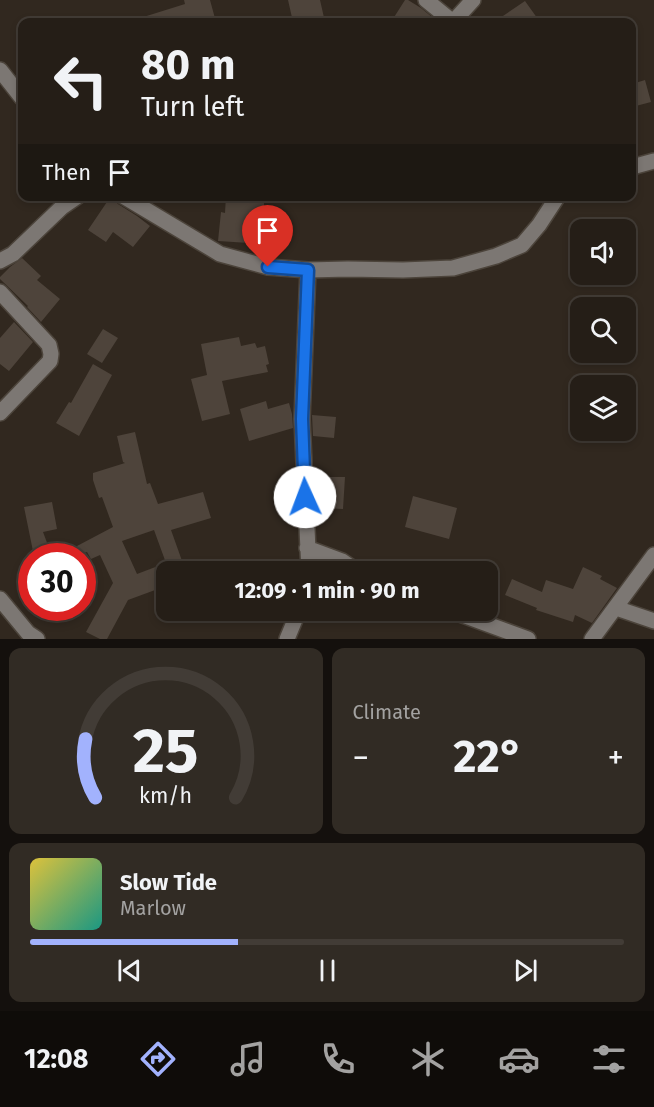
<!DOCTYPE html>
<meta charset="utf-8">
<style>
:root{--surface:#251e17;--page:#312b24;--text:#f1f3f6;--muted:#a3a2a1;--line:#423c36;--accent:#a2b2fd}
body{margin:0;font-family:"Fira Sans",sans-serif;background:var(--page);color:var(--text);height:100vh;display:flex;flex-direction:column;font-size:22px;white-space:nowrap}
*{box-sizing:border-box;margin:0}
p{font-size:20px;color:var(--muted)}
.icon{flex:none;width:33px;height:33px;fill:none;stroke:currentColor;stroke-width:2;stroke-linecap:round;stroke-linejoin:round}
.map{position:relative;height:639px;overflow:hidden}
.side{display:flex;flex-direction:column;gap:9px;padding:9px;background:#14100d;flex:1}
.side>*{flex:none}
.banner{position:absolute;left:18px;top:18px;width:618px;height:183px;border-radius:12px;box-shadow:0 3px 9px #0003,0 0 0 2px var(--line);background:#251e17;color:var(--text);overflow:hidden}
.fabs{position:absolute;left:570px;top:219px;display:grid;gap:12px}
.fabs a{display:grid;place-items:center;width:66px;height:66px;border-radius:12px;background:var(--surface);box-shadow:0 3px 9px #0003,0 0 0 2px var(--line);font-size:30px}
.speed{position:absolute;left:18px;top:543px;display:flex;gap:12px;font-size:30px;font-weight:700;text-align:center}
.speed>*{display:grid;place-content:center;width:78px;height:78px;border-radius:50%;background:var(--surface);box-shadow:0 3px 9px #0003,0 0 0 2px var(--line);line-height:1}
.speed .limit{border:9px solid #d22;background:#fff;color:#111}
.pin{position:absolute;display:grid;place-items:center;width:51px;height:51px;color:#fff;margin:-62px -26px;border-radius:50% 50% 50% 0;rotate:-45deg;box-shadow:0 0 6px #0007}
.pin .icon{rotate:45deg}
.me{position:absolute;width:66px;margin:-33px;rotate:358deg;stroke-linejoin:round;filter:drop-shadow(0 0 4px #0008)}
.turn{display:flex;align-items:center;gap:21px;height:126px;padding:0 24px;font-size:27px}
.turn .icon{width:78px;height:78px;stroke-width:2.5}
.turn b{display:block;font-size:42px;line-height:51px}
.then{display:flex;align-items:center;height:57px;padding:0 24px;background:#0003;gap:12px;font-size:22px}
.big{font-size:45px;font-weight:700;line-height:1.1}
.side .tile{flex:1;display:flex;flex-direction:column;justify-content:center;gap:9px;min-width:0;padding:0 21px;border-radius:12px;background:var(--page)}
.side .dial{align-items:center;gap:0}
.dial svg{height:156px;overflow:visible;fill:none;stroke:var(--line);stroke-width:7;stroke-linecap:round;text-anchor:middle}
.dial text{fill:var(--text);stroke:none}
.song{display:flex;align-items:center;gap:18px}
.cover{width:72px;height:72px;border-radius:9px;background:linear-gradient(135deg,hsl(50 70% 55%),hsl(170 70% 35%))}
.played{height:6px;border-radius:3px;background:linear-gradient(90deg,var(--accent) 35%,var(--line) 35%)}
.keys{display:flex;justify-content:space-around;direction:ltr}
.heat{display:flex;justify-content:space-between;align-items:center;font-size:33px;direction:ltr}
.side .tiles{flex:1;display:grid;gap:9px;grid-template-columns:1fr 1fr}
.tile:last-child{grid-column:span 2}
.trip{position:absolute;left:156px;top:561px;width:342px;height:60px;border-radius:12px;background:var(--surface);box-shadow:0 3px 9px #0003,0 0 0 2px var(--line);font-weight:700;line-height:60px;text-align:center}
.tab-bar{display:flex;height:96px;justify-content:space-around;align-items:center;background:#0f0c09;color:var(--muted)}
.tab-bar .icon{width:42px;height:42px}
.tab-bar .current{color:var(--accent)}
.tab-bar b{font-size:27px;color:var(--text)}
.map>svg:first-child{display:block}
.building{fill:#4e443b;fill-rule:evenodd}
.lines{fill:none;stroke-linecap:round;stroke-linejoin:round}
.minor-casing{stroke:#4c443b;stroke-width:18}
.minor{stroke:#7c7773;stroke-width:15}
.route-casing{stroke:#114b97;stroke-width:15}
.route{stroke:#1a73e8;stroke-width:10}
</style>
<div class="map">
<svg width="654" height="639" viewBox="0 0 654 639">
<rect width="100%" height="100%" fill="#31281f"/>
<!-- building -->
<path class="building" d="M184 0H210L216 22H137V19L185 4Z
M288 0H320L325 22H293Z
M405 0H408L421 8 438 22H391Z
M525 1 540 22H494Z
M645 80 651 102 632 107V84Z
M111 196 118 204 137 216 150 226 133 247 113 232 106 242 88 230Z
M226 196H264V216L285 214 287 244 266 246 249 245V243L218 241 221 212 225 213Z
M22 258 41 276 37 280 60 299 41 322 27 307 28 306 0 279V277L10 267Z
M14 322 33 342 9 371 0 364V338Z
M103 329 118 338 102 363 87 354Z
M239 337 241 346 255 343 257 348 265 346 269 364 266 365 268 372 222 381 230 414 202 421 191 379 207 375 201 344Z
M93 364 112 375 79 436 56 423 69 402 71 403Z
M266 401 268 409 289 403 292 414 293 428 249 441 240 409Z
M312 415 336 417 334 438 313 436Z
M135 432 147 484 150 483 158 504 203 492 211 518 171 530 186 572H169L166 565V586L128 600 107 639H100L86 632 113 583 100 555 91 559 87 552 80 554 77 546 113 527 102 497 99 498 93 480V473L125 463 123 462 117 436ZM154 530 166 563 137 574 122 541Z
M325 477H345L343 509 324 508Z
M413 496 457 508 449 539 405 527Z
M52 502 57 529 43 532 52 556H34L24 507Z
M583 567 602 576 600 579 617 588 592 623 575 615 573 622 536 610 537 608 505 595 512 579 542 592 546 580 573 589Z"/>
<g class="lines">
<defs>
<path id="minor" d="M426 0 453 22
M453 22 473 0
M0 70 22 98
M632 167 654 161
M123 196 220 254 268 267 308 270 348 269 403 270 453 268 496 256 522 245 539 225 558 196
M0 261 13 254 62 207 78 196
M308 270 302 419 309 572
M0 292 49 345 51 354 50 361 0 413
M307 548 342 561 358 572
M0 599 28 633 37 639
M616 608 654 621
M449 610 528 639
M287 639 299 610
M592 639 654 555"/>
</defs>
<!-- minor casing -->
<use href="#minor" class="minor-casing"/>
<!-- minor -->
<use href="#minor" class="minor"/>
</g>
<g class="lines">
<defs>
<path id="route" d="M268 267 308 270 302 419 305 497"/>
</defs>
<!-- route casing -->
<use href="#route" class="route-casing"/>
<!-- route -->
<use href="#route" class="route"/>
</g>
</svg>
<div class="fabs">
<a><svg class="icon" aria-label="sound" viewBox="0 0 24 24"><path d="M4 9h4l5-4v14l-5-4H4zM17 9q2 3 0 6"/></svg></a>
<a><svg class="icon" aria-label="search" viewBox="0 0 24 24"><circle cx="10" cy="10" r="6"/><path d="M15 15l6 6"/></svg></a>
<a><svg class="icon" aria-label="layers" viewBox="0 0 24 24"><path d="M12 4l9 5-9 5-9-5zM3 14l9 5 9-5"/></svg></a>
</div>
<div class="speed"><div class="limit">30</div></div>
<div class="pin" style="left:268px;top:267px;background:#d93025"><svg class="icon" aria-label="arrive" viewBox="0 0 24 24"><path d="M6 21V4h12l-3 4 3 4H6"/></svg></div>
<svg class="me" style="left:305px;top:497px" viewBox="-20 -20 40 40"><circle r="19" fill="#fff"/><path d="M0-13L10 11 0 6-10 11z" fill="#1a73e8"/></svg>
<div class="trip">12:09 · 1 min · 90 m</div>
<div class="banner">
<div class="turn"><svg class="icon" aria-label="left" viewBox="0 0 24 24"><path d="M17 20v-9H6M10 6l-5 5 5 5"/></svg><div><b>80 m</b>Turn left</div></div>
<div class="then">Then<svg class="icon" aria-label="arrive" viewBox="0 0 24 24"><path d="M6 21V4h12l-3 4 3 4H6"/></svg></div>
</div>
</div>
<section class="side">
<div class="tiles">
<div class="tile dial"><svg viewBox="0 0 100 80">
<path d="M14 69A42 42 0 1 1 86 69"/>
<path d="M14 69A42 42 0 0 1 9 39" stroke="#a2b2fd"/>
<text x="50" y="56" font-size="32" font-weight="700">25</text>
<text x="50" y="72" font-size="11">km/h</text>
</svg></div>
<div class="tile"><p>Climate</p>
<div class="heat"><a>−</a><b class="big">22°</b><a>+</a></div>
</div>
<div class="tile">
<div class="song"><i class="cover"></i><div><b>Slow Tide</b><p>Marlow</p></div></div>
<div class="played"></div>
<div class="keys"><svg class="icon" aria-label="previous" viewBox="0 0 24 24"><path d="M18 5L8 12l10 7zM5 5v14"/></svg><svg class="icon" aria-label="pause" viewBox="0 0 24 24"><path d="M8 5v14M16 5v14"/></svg><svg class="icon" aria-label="next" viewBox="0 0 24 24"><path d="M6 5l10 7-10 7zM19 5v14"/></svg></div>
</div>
</div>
</section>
<nav class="tab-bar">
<b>12:08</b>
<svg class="icon current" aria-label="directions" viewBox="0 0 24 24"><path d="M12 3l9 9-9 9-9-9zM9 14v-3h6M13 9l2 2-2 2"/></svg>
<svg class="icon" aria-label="music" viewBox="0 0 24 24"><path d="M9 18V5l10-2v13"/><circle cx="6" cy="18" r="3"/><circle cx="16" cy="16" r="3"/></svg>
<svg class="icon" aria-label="phone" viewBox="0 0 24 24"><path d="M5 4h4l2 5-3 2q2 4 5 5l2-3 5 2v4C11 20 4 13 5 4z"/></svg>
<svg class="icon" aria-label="climate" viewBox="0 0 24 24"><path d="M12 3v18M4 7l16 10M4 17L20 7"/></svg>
<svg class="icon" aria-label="car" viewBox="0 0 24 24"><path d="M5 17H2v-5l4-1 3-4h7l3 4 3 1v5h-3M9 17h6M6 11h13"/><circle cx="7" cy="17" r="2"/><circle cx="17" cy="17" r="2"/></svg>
<svg class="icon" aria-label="filters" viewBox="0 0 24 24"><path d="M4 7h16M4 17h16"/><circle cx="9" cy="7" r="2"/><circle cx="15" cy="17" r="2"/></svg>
</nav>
